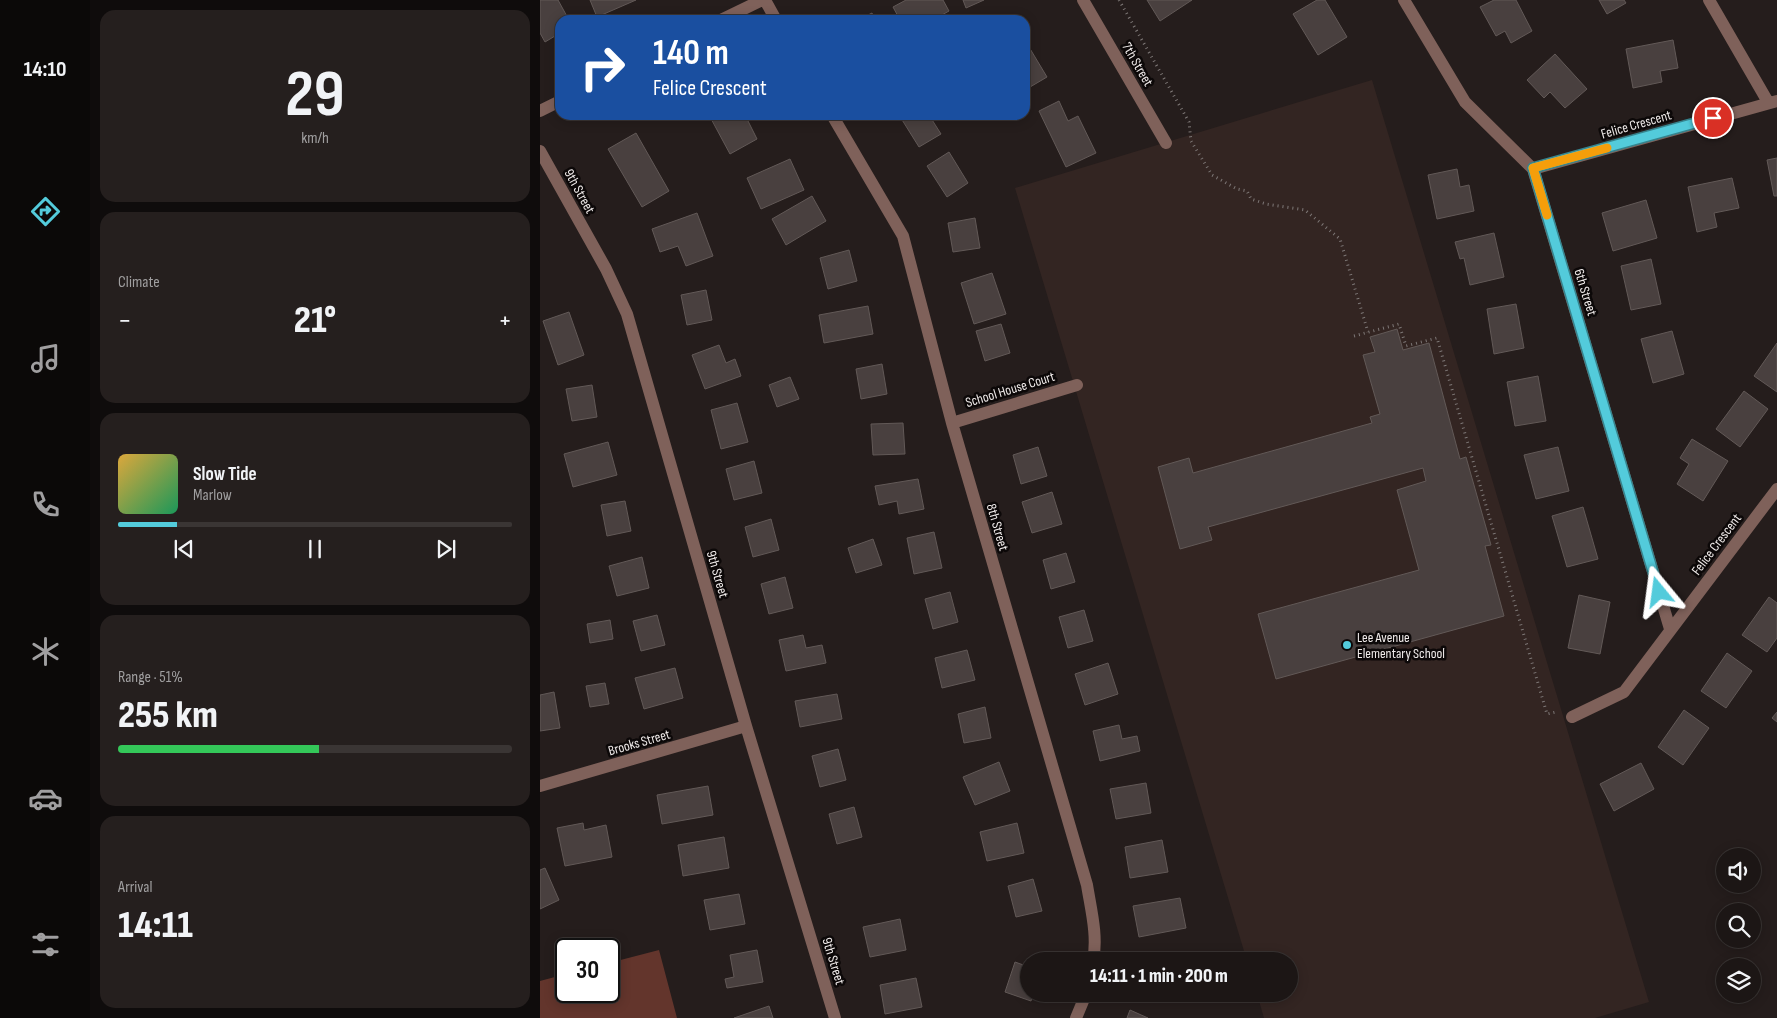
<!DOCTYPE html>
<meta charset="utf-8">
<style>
:root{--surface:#1c1615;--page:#251f1e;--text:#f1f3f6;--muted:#a09fa0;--line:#3a3534;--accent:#53cbdb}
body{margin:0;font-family:"Sofia Sans Condensed",sans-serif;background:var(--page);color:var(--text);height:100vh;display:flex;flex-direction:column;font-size:19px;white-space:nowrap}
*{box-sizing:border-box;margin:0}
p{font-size:16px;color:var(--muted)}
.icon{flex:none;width:28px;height:28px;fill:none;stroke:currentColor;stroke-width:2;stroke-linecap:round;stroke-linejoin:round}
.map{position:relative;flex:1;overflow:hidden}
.details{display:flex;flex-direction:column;gap:10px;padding:10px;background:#0f0c0c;width:450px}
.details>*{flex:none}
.top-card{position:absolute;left:15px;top:15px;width:475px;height:105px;border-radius:15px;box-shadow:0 2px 12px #0003,0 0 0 1px var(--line);background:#1a4fa0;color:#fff;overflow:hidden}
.buttons{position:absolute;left:1176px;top:848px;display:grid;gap:10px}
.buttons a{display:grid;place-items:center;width:45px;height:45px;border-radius:50%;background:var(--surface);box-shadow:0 2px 12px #0003,0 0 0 1px var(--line);font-size:25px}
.speed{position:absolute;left:15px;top:938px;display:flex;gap:10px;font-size:25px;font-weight:700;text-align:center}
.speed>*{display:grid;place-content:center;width:65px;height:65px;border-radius:50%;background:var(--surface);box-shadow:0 2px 12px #0003,0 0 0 1px var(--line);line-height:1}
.speed .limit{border:2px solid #111;border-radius:8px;background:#fff;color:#111}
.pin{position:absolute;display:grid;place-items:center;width:42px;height:42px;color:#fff;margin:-21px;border:2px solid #fff;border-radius:50%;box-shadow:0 1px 5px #0007}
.me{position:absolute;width:55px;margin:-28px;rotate:344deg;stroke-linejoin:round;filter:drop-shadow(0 0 4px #0008)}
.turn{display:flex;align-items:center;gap:18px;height:105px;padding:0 15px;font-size:22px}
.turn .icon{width:65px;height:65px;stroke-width:2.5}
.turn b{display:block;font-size:35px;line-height:42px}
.big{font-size:38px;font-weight:800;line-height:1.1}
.details .card{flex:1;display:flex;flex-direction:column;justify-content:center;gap:8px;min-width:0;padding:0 18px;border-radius:15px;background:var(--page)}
.details .dial{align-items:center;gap:0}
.dial b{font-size:65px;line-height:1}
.song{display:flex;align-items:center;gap:15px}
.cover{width:60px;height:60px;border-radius:8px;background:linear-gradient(135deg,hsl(40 70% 55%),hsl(150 70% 35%))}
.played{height:5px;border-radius:2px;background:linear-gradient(90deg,var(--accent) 15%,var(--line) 15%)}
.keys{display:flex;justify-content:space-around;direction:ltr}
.heat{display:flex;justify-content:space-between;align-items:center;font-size:28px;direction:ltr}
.charge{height:8px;border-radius:4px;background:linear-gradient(90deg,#34c759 51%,var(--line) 0)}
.trip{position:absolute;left:480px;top:952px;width:278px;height:50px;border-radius:25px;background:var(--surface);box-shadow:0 2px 12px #0003,0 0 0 1px var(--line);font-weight:800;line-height:50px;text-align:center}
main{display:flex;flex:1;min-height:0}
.tab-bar{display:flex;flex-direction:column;width:90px;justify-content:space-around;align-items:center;background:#0b0908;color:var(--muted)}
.tab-bar .icon{width:35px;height:35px}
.tab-bar .on{color:var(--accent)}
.tab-bar b{font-size:22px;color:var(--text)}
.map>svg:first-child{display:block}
.built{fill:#332522}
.green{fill:#63352c}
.building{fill:#49403f;stroke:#625957}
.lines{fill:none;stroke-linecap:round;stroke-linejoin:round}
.path{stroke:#7e7877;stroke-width:3;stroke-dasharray:1 4;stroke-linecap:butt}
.minor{stroke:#7f615a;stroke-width:12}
.route-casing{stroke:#36848e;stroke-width:12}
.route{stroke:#53cbdb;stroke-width:9}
.slow{stroke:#f59e0b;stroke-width:9}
.poi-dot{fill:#53cbdb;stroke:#0c0808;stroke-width:2}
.labels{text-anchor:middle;stroke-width:5;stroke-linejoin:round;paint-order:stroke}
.street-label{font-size:14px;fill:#f1eceb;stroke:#0c0808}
.poi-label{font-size:14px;fill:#f1eceb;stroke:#0c0808;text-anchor:start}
</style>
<main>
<nav class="tab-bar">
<b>14:10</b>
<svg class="icon on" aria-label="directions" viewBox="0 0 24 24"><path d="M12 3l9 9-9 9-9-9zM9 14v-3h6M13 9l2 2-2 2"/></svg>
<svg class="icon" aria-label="music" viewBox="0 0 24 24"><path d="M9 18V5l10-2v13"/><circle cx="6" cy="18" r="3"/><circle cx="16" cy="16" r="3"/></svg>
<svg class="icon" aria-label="phone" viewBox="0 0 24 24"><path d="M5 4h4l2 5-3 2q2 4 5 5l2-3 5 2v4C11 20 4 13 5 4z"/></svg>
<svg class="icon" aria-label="climate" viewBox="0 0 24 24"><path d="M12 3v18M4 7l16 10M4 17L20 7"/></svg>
<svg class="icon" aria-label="car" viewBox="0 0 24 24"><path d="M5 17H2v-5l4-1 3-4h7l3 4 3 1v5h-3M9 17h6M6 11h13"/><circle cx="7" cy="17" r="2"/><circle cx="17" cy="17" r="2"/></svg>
<svg class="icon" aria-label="filters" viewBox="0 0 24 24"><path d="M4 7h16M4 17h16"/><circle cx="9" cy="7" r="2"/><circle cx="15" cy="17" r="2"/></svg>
</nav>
<section class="details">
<div class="card dial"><b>29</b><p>km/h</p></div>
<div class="card"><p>Climate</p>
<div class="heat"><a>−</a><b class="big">21°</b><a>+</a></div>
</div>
<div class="card">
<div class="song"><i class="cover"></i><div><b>Slow Tide</b><p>Marlow</p></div></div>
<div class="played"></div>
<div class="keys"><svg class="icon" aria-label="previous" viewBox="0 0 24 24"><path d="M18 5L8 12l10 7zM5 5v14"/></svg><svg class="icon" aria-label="pause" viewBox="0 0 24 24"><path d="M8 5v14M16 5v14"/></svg><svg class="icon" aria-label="next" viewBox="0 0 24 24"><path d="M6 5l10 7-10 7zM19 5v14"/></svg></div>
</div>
<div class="card"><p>Range · 51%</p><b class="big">255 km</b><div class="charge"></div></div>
<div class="card"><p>Arrival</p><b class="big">14:11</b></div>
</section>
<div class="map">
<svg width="1237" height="1018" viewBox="0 0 1237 1018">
<rect width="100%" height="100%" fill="#251d1c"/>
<!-- built -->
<path class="built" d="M832 80 1109 1002 1055 1018H724L717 994H749V961H707L475 188Z"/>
<!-- green -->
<path class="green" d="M119 950 137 1018H0V981L26 974V991H69V963Z"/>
<!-- building -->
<path class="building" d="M0 0H18L29 20H20V33L5 42 0 33Z
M50 0H96L57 17Z
M366 0H403L409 11 393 20H360L353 7Z
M423 0H444L426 8Z
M607 0H652L620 21Z
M777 0H785L807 37 778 55 753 14Z
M954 0H976L992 31 971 43 965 31 956 36 940 7Z
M1059 0H1084L1086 3 1067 14Z
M332 13 335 20H318Z
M1133 40 1138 68 1120 71 1122 82 1093 88 1086 49Z
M489 47 507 77 485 90V50Z
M1015 54 1047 89 1025 108 1010 92 1004 98 987 80Z
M519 101 528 121 538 116 556 153 526 167 499 111Z
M169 115H205L217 139 190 154Z
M359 115H389L401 134 379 147Z
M96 133 129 191 102 207 68 149Z
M409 152 428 183 407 197 387 166Z
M1237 158V196H1234L1227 160Z
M250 159 264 190 221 209 207 178Z
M917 169 920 187 929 185 934 211 897 219 888 175Z
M1192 178 1199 208 1174 213 1177 227 1157 232 1148 187Z
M272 196 286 221 246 245 232 219Z
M1106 200 1117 238 1073 251 1062 213Z
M157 213 173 256 146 266 138 246 120 252 112 229Z
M435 218 440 248 413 252 408 223Z
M954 233 964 277 930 285 924 258 920 259 915 242Z
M309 250 317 281 288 289 280 258Z
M1111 259 1121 304 1091 310 1081 266Z
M452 273 466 314 434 324 421 283Z
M166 290 172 320 147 325 141 295Z
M976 304 984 348 954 354 947 309Z
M328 306 333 334 284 343 279 315Z
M29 312 44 355 18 365 3 321Z
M461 324 470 353 445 361 436 331Z
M857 329 863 350 889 343 920 459 926 457 951 545 945 546 964 616 736 679 718 614 879 570 857 490 886 481 883 468 668 527 672 540 640 549 618 467 649 458 653 473 832 423 830 417 840 414 823 355 835 352 830 337Z
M1132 331 1144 374 1113 383 1101 339Z
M1237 343V392L1214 376Z
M179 345 186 363 195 359 201 376 165 389 152 355Z
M342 364 347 394 321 399 316 369Z
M998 376 1006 421 975 426 967 382Z
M250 377 259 399 237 407 229 385Z
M52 385 57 417 32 421 26 389Z
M1204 391 1228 409 1200 447 1176 429Z
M197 403 208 442 181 449 171 410Z
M363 423 365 454 333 455 331 424Z
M1152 439 1188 461 1163 501 1137 484 1149 464 1140 458Z
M68 442 77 475 33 487 24 454Z
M498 447 507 476 481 484 473 455Z
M1018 447 1029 491 996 499 984 455Z
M214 461 222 493 194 500 186 469Z
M378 479 384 509 359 514 357 501 339 505 335 486Z
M512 492 522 524 492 533 482 502Z
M85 501 91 531 67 536 61 505Z
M1043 507 1058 559 1027 567 1012 516Z
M231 519 239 550 213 557 205 527Z
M394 532 402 568 374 574 367 538Z
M333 539 342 565 316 573 308 548Z
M526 553 535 582 511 589 503 560Z
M102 557 109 588 77 596 69 566Z
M245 577 253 608 229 614 221 584Z
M410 592 418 622 393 629 385 599Z
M1039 595 1070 602 1060 654 1028 648Z
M1229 597 1237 603V638L1227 652 1202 635Z
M544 610 553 641 528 648 519 617Z
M117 615 125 645 101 651 93 621Z
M70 620 73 639 50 643 47 624Z
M263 635 266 648 282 645 286 663 246 671 239 640Z
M427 650 435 680 402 688 395 658Z
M1187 653 1212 671 1186 708 1161 691Z
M568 663 578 694 545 705 535 674Z
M135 668 143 698 104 709 95 678Z
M65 683 69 704 50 707 46 686Z
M14 692 20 728 0 731V695Z
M297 694 302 719 260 727 255 701Z
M445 707 451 738 424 743 418 714Z
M1144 710 1169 728 1143 765 1118 747Z
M1237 712V722L1232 718Z
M579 725 582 739 597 736 600 751 560 761 553 731Z
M298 749 306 780 280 787 272 756Z
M459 762 470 791 435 805 423 777Z
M1101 763 1114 789 1074 811 1060 784Z
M606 783 611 813 576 819 570 789Z
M168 786 173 815 122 824 117 795Z
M314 807 322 837 297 844 289 814Z
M43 823 44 830 66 825 72 857 25 866 17 828Z
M477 823 484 853 447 861 440 832Z
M184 837 189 868 143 876 138 845Z
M622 840 628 872 590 878 585 847Z
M5 868 19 900 0 909V870Z
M493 879 502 911 476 917 468 886Z
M199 894 205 924 170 930 164 900Z
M640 898 646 928 599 937 593 906Z
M360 919 366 950 330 957 323 927Z
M217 950 223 982 187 988 185 979 194 977 190 955Z
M475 962 489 967V994H493L491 1001 465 992Z
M376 978 382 1007 345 1014 340 985Z
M229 1006 233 1018H194Z
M590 1010 608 1018H587Z"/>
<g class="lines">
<!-- path -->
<path class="path" d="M579 0 649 122 651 141 672 175 697 189 707 191 711 199 726 204 765 210 800 239 828 332
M814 336 859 324 866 346 897 338 1007 714 1016 712"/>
<!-- minor -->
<path class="minor" d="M225 0 236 20
M543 0 626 143
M864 0 925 102 993 169 1130 629
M1169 0 1228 102
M181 20 222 0
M0 111 20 101
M292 115 363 236 412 423 547 885C551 910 558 936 553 961
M0 151 66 269 87 314 206 726 295 1018
M993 169 1237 101
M412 423 537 385
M1032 717 1084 692 1237 489
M0 786 206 726
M536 1018 546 994"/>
</g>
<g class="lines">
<defs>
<path id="route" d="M1119 592 993 168 1173 118"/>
</defs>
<!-- route casing -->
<use href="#route" class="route-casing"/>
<!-- route -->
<use href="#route" class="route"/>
<!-- slow -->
<path class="slow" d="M1007 215 993 168 1067 148"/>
</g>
<!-- markers -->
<circle class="poi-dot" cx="807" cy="645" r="5"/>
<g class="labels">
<!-- street labels -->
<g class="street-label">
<text transform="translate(598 64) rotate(60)" y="5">7th Street</text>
<text transform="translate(1096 124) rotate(-16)" y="5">Felice Crescent</text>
<text transform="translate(40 191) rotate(61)" y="5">9th Street</text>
<text transform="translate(1046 292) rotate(73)" y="5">6th Street</text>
<text transform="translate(470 389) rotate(-17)" y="5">School House Court</text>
<text transform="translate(458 527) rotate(74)" y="5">8th Street</text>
<text transform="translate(1176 544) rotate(-53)" y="5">Felice Crescent</text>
<text transform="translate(178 574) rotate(74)" y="5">9th Street</text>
<text transform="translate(99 742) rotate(-16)" y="5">Brooks Street</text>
<text transform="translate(294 961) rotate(73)" y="5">9th Street</text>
</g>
<!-- poi labels -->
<g class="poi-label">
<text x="817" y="642">Lee Avenue<tspan x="817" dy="16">Elementary School</tspan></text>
</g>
</g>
</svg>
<div class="buttons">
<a><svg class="icon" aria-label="sound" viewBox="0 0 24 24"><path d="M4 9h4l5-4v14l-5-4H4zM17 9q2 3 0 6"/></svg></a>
<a><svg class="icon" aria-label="search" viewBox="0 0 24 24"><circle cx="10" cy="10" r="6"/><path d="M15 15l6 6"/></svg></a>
<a><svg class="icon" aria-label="layers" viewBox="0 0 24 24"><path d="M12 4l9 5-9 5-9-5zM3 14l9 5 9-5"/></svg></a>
</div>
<div class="speed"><div class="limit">30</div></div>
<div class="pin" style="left:1173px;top:118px;background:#d93025"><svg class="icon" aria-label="arrive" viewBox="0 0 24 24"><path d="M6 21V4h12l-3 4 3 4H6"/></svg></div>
<svg class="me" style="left:1119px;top:592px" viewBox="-20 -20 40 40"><path d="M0-17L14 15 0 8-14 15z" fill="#53cbdb" stroke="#fff" stroke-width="4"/></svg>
<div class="trip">14:11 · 1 min · 200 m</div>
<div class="top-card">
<div class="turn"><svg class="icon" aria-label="right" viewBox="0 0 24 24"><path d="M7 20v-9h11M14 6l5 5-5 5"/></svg><div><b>140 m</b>Felice Crescent</div></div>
</div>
</div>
</main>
